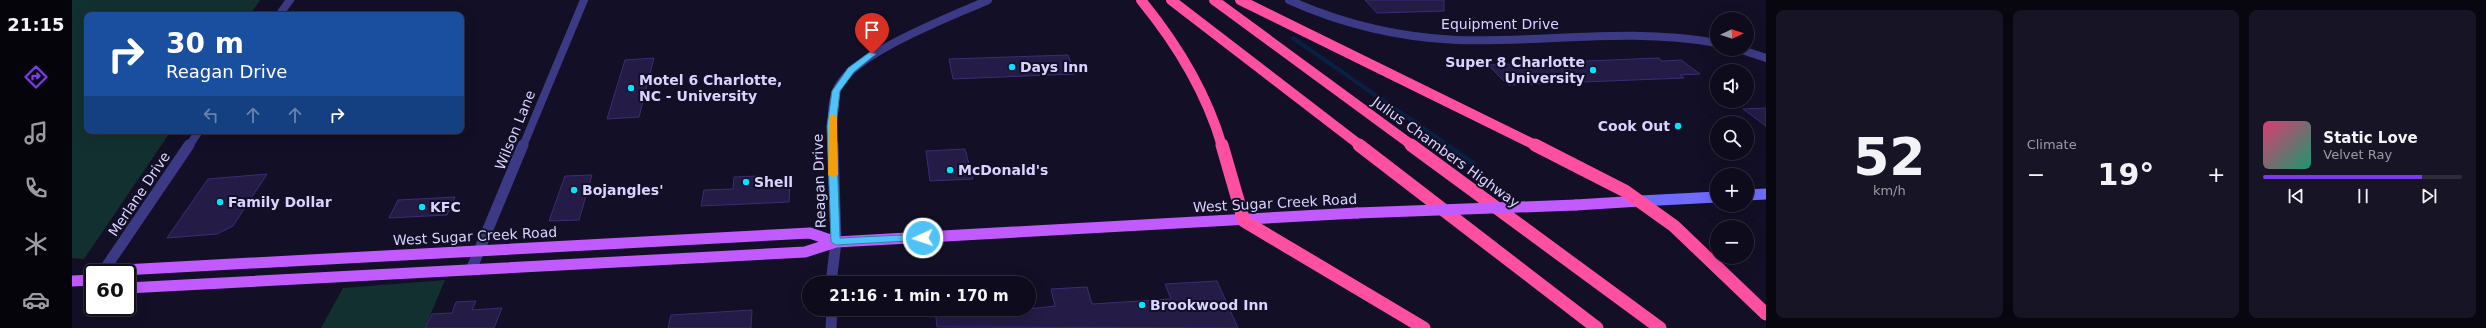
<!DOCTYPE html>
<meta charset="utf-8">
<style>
:root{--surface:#0e0b1c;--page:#171425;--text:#f1f3f6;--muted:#9b9ba3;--line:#2e2b3b;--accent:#7c3aed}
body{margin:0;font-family:"DejaVu Sans",sans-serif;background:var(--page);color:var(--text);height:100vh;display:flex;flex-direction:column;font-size:15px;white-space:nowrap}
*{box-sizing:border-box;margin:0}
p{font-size:13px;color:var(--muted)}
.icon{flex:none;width:22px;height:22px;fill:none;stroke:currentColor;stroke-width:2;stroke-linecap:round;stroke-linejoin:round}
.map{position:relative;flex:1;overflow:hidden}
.drawer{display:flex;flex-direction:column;gap:10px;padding:10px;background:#08060f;width:720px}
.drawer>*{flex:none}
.banner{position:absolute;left:12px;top:12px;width:380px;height:122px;border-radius:8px;box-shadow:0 4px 16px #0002,0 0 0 1px var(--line);background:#1a4fa0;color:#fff;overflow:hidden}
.needle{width:26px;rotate:86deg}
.controls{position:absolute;left:1638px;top:12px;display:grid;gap:8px}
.controls a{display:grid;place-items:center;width:44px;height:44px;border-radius:50%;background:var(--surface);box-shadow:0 4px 16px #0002,0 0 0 1px var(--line);font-size:20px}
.speed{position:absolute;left:12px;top:264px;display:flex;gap:8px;font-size:20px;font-weight:700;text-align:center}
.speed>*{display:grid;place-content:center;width:52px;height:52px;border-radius:50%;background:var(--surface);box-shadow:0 4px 16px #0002,0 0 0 1px var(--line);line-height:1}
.speed .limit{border:2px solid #111;border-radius:6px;background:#fff;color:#111}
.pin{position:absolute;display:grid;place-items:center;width:34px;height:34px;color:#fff;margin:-41px -17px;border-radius:50% 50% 50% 0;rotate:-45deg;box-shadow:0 0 4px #0007}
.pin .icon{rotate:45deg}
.me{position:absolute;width:44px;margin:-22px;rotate:267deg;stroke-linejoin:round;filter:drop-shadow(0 0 3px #0008)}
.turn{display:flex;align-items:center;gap:14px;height:84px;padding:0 16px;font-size:18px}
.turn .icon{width:52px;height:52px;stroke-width:2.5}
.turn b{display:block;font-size:28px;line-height:34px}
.lanes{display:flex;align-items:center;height:38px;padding:0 16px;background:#0003;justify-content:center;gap:20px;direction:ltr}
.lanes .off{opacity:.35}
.big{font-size:30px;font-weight:700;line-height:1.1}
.drawer .tile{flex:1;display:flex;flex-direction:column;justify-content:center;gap:6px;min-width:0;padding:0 14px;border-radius:8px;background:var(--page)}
.drawer .dial{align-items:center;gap:0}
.dial b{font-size:52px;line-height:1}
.song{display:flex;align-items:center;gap:12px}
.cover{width:48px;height:48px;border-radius:6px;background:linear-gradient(135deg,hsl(340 70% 55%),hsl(160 70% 35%))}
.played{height:4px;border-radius:2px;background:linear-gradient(90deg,var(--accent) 80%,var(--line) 80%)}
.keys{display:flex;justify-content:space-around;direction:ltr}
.heat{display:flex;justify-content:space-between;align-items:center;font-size:22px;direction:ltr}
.drawer .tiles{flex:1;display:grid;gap:10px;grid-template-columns:repeat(3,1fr)}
.trip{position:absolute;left:730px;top:276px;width:234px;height:40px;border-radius:20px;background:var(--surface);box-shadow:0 4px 16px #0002,0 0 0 1px var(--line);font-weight:700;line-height:40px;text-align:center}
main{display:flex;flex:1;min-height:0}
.tabs{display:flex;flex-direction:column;width:72px;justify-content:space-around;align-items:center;background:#06040b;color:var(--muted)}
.tabs .icon{width:28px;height:28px}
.tabs .current{color:var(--accent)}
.tabs b{font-size:18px;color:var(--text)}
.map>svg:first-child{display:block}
.green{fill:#12302f}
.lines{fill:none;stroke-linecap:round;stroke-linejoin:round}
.stream-far1{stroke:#0a1f44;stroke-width:4}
.stream{stroke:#0a1f44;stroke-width:5}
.building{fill:#241b47;stroke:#3b2d73}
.minor-far1{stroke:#3d3a85;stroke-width:8}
.minor{stroke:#3d3a85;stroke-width:11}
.tertiary-far1{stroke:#3d3a85;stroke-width:8}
.tertiary{stroke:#3d3a85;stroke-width:11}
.secondary{stroke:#6f6bff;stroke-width:11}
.primary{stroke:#c25bff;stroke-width:11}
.motorway-far1{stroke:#ff4fa3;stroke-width:10}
.motorway{stroke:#ff4fa3;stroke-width:13}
.primary-bridge{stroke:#c25bff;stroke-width:11}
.route{fill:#4fc3f7;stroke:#337fa1}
.slow{fill:#f59e0b}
.poi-dot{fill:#00e5ff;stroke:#130f26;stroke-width:1.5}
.labels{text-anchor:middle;stroke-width:4;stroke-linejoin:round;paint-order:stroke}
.street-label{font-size:14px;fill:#d9d4ff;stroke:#130f26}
.poi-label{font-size:14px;font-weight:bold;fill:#d9d4ff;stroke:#130f26;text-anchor:start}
</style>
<main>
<nav class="tabs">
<b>21:15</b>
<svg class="icon current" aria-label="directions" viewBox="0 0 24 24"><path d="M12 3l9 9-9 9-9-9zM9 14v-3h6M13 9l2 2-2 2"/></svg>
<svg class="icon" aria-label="music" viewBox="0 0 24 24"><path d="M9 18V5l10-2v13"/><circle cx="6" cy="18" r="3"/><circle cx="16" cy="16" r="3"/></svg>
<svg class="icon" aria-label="phone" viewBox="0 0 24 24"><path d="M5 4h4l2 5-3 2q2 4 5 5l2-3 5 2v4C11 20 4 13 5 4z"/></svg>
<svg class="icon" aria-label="climate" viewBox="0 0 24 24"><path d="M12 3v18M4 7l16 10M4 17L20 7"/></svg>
<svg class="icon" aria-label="car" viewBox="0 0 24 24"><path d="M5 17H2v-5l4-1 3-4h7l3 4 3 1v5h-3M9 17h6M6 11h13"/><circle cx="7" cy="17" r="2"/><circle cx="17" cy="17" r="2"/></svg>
</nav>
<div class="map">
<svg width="1694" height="328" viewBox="0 0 1694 328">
<rect width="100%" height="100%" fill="#130f26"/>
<!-- green -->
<path class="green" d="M0 0H188L178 15H15V131H99L12 259 0 258Z
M373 280 353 328H249L271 288Z"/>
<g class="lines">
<!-- stream-far1 -->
<path class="stream-far1" d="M1221 38 1377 146"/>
<!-- stream -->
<path class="stream" d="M1375 145 1401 163"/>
</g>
<!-- building -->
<path class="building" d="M1293 0H1372V11L1305 13Z
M996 55 1003 74 881 79 877 59Z
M582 58 567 117 535 119 553 60Z
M1587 58 1590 61 1609 60 1628 74 1608 75 1612 78 1436 85 1416 65Z
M1694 108V126L1671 109Z
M893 149 901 179 858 181 854 151Z
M195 174 161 226 145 234 95 238 136 179Z
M520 175 507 220 477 221 493 176Z
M687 176 686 187 718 186 717 202 629 206 632 190 661 189 662 177Z
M383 197 375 215 317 218 326 200Z
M1145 281 1166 328 865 327 863 309H957L983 306 979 289 1015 287 1020 304 1099 299 1093 284Z
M404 301 400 310 430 308 422 328H353L360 314 380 313 384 302Z
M680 310 679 328H596L599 315Z"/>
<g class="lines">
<!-- minor-far1 -->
<path class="minor-far1" d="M1217 0C1270 24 1326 37 1384 40 1474 43 1554 27 1645 43
M207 15 218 0
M1667 49 1694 58
M117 146 127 131
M451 146 512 0"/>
<!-- minor -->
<path class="minor" d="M399 270 451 145
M30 273 117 145"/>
<!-- tertiary-far1 -->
<path class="tertiary-far1" d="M761 146C760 129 758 107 764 91 778 54 879 17 916 0"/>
<!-- tertiary -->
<path class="tertiary" d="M759 283 764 242 761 145
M759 328 760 309"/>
<!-- secondary -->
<path class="secondary" d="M1675 195 1694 194
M1568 201 1645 197"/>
<!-- primary -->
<path class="primary" d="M1504 205 1568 201
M44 273 51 270 738 233 764 242
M0 281 21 280
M55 288 733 252 764 242 1285 213"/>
<!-- motorway-far1 -->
<path class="motorway-far1" d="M1069 0C1105 44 1134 91 1150 146
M1099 0 1289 146
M1142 0 1341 146
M1168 0 1465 146"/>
<!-- motorway -->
<path class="motorway" d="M1150 145 1172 221 1352 328
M1287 145 1525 328
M1339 145 1588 328
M1463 145 1553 191 1602 226 1694 314"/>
<!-- primary-bridge -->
<path class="primary-bridge" d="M1285 213 1504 205"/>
</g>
<!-- route -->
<path class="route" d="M798 52 804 54 782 72 768 91 764 126 768 238 851 234 854 235V240L764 245 759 242 755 126 760 91 776 68Z"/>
<!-- slow -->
<path class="slow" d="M761 114 765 117 766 175 761 177 756 175 757 117Z"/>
<!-- markers -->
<g class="poi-dot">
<circle cx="940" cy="67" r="4"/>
<circle cx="1521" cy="70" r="4"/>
<circle cx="559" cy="88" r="4"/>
<circle cx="1606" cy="126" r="4"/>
<circle cx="878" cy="170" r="4"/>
<circle cx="674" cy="182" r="4"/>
<circle cx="502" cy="190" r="4"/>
<circle cx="148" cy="202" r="4"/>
<circle cx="350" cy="207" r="4"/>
<circle cx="1070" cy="305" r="4"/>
</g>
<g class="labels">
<!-- street labels -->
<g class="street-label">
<text x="1428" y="29">Equipment Drive</text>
<text transform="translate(443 130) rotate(-68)" y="5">Wilson Lane</text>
<text transform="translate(1374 152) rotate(36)" y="5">Julius Chambers Highway</text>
<text transform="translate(747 181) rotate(-92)" y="5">Reagan Drive</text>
<text transform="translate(67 194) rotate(-56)" y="5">Merlane Drive</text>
<text transform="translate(1203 203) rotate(-3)" y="5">West Sugar Creek Road</text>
<text transform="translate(403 236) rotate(-3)" y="5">West Sugar Creek Road</text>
</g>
<!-- poi labels -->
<g class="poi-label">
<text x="1513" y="67" text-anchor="end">Super 8 Charlotte<tspan x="1513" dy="16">University</tspan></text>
<text x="948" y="72">Days Inn</text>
<text x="567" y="85">Motel 6 Charlotte,<tspan x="567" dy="16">NC - University</tspan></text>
<text x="1598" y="131" text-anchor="end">Cook Out</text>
<text x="886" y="175">McDonald's</text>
<text x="682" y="187">Shell</text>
<text x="510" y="195">Bojangles'</text>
<text x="156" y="207">Family Dollar</text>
<text x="358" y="212">KFC</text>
<text x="1078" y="310">Brookwood Inn</text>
</g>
</g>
</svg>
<div class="controls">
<a><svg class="needle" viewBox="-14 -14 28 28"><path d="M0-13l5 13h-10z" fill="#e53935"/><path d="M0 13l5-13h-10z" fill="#9b9ba3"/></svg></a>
<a><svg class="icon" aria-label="sound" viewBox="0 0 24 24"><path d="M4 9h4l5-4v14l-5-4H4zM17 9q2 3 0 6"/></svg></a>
<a><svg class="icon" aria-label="search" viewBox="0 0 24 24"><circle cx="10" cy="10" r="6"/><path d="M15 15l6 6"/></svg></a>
<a>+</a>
<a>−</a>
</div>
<div class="speed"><div class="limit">60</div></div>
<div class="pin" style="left:800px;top:54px;background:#d93025"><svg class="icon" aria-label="arrive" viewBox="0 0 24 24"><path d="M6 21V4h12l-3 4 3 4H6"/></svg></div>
<svg class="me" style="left:851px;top:238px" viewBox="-20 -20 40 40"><circle r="17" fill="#4fc3f7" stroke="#fff" stroke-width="3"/><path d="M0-11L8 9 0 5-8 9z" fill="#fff"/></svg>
<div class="trip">21:16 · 1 min · 170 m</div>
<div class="banner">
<div class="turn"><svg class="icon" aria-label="right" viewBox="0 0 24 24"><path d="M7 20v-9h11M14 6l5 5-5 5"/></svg><div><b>30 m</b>Reagan Drive</div></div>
<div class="lanes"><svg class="icon off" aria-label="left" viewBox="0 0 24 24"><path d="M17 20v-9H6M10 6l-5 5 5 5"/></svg><svg class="icon off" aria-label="ahead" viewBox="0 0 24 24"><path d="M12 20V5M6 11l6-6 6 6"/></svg><svg class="icon off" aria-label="ahead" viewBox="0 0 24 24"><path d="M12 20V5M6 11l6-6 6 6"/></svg><svg class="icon" aria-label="right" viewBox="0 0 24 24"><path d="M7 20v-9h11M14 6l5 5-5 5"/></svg></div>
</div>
</div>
<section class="drawer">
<div class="tiles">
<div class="tile dial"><b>52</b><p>km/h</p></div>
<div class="tile"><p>Climate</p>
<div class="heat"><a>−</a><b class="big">19°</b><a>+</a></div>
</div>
<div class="tile">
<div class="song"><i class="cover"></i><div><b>Static Love</b><p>Velvet Ray</p></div></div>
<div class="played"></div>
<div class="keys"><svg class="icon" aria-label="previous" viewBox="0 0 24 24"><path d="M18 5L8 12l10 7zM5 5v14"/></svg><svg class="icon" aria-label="pause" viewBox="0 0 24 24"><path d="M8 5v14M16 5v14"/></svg><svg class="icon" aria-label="next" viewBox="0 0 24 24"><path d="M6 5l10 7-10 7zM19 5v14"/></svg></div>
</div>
</div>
</section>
</main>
